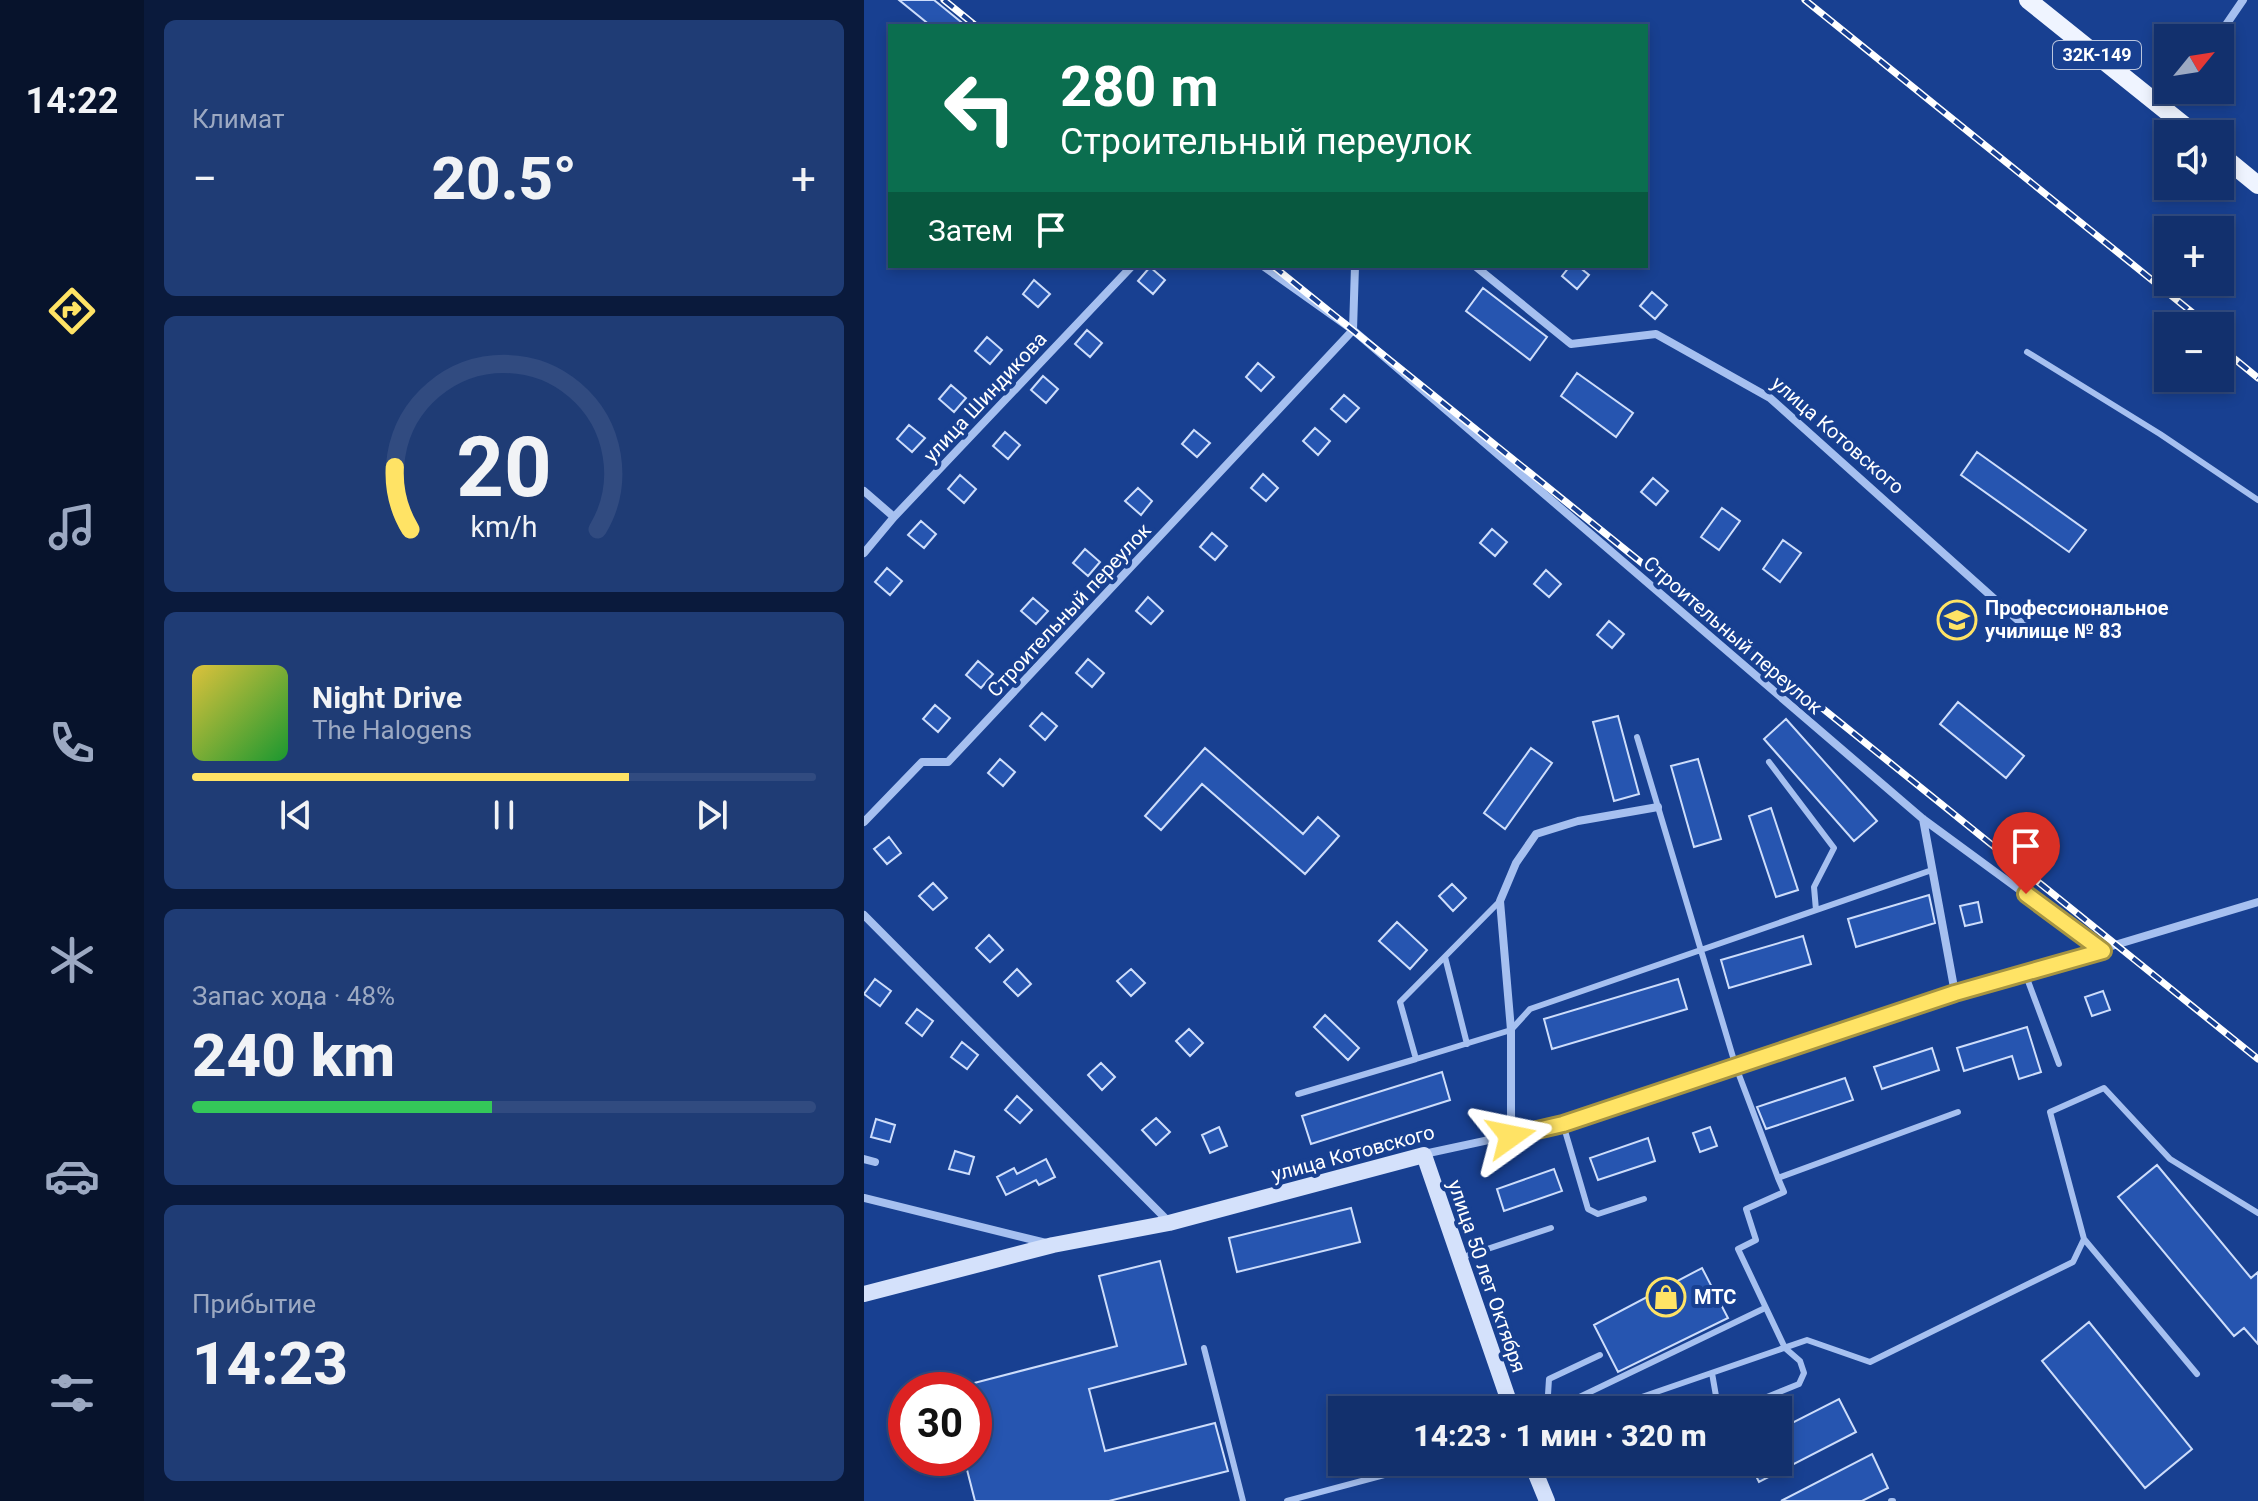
<!DOCTYPE html>
<html lang="ru">
<meta charset="utf-8">
<style>
:root{--surface:#12306d;--page:#1f3c75;--text:#f1f3f6;--muted:#9ca9c2;--line:#314b80;--accent:#ffe365}
body{margin:0;font-family:Roboto,sans-serif;background:var(--page);color:var(--text);height:100vh;display:flex;flex-direction:column;font-size:30px;white-space:nowrap}
*{box-sizing:border-box;margin:0}
p{font-size:26px;color:var(--muted)}
.icon{flex:none;width:44px;height:44px;fill:none;stroke:currentColor;stroke-width:2;stroke-linecap:round;stroke-linejoin:round}
.map{position:relative;flex:1;overflow:hidden}
.details{display:flex;flex-direction:column;gap:20px;padding:20px;background:#0a1a3c;width:720px}
.details>*{flex:none}
.top-card{position:absolute;left:24px;top:24px;width:760px;height:244px;border-radius:0px;box-shadow:0 4px 12px #0003,0 0 0 2px var(--line);background:#0b6e4f;color:#fff;overflow:hidden}
.needle{width:52px;rotate:60deg}
.fabs{position:absolute;left:1290px;top:24px;display:grid;gap:16px}
.fabs a{display:grid;place-items:center;width:80px;height:80px;border-radius:0px;background:var(--surface);box-shadow:0 4px 12px #0003,0 0 0 2px var(--line);font-size:40px}
.speed{position:absolute;left:24px;top:1372px;display:flex;gap:16px;font-size:40px;font-weight:700;text-align:center}
.speed>*{display:grid;place-content:center;width:104px;height:104px;border-radius:50%;background:var(--surface);box-shadow:0 4px 12px #0003,0 0 0 2px var(--line);line-height:1}
.speed .limit{border:12px solid #d22;background:#fff;color:#111}
.pin{position:absolute;display:grid;place-items:center;width:68px;height:68px;color:#fff;margin:-82px -34px;border-radius:50% 50% 50% 0;rotate:-45deg;box-shadow:0 0 8px #0007}
.pin .icon{rotate:45deg}
.me{position:absolute;width:88px;margin:-44px;rotate:78deg;stroke-linejoin:round;filter:drop-shadow(0 0 6px #0008)}
.turn{display:flex;align-items:center;gap:28px;height:168px;padding:0 40px;font-size:36px}
.turn .icon{width:104px;height:104px;stroke-width:2.5}
.turn b{display:block;font-size:56px;line-height:68px}
.then{display:flex;align-items:center;height:76px;padding:0 40px;background:#0003;gap:16px;font-size:30px}
.big{font-size:60px;font-weight:800;line-height:1.1}
.details .tile{flex:1;display:flex;flex-direction:column;justify-content:center;gap:12px;min-width:0;padding:0 28px;border-radius:12px;background:var(--page)}
.details .dial{align-items:center;gap:0}
.dial svg{height:208px;overflow:visible;fill:none;stroke:var(--line);stroke-width:7;stroke-linecap:round;text-anchor:middle}
.dial text{fill:var(--text);stroke:none}
.song{display:flex;align-items:center;gap:24px}
.cover{width:96px;height:96px;border-radius:12px;background:linear-gradient(135deg,hsl(50 70% 55%),hsl(130 70% 35%))}
.played{height:8px;border-radius:4px;background:linear-gradient(90deg,var(--accent) 70%,var(--line) 70%)}
.keys{display:flex;justify-content:space-around;direction:ltr}
.heat{display:flex;justify-content:space-between;align-items:center;font-size:44px;direction:ltr}
.charge{height:12px;border-radius:6px;background:linear-gradient(90deg,#34c759 48%,var(--line) 0)}
.trip{position:absolute;left:464px;top:1396px;width:464px;height:80px;border-radius:0px;background:var(--surface);box-shadow:0 4px 12px #0003,0 0 0 2px var(--line);font-weight:800;line-height:80px;text-align:center}
main{display:flex;flex:1;min-height:0}
.menu{display:flex;flex-direction:column;width:144px;justify-content:space-around;align-items:center;background:#07132c;color:var(--muted)}
.menu .icon{width:56px;height:56px}
.menu .active{color:var(--accent)}
.menu b{font-size:36px;color:var(--text)}
.map>svg:first-child{display:block}
.building{fill:#2655b0;stroke:#cdddfb;stroke-width:2}
.lines{fill:none;stroke-linecap:round;stroke-linejoin:round}
.service{stroke:#a6c0f0;stroke-width:6}
.minor{stroke:#a6c0f0;stroke-width:8}
.secondary{stroke:#d4e1fb;stroke-width:16}
.primary{stroke:#eff4ff;stroke-width:18}
.rail-casing{stroke:#fff;stroke-width:7}
.rail{stroke:#184091;stroke-width:4;stroke-dasharray:12;stroke-linecap:butt}
.route-casing{stroke:#a69442;stroke-width:20}
.route{stroke:#ffe365;stroke-width:14}
.labels{text-anchor:middle;stroke-width:8;stroke-linejoin:round;paint-order:stroke}
.shield{fill:#184091;stroke:#bac6de;stroke-width:2}
.shield-label{font-size:18px;font-weight:bold;fill:#fff}
.street-label{font-size:20px;fill:#fff;stroke:#184091}
.poi-label{font-size:20px;font-weight:bold;fill:#fff;stroke:#184091;text-anchor:start}
</style>
<main>
<nav class="menu">
<b>14:22</b>
<svg class="icon active" aria-label="directions" viewBox="0 0 24 24"><path d="M12 3l9 9-9 9-9-9zM9 14v-3h6M13 9l2 2-2 2"/></svg>
<svg class="icon" aria-label="music" viewBox="0 0 24 24"><path d="M9 18V5l10-2v13"/><circle cx="6" cy="18" r="3"/><circle cx="16" cy="16" r="3"/></svg>
<svg class="icon" aria-label="phone" viewBox="0 0 24 24"><path d="M5 4h4l2 5-3 2q2 4 5 5l2-3 5 2v4C11 20 4 13 5 4z"/></svg>
<svg class="icon" aria-label="climate" viewBox="0 0 24 24"><path d="M12 3v18M4 7l16 10M4 17L20 7"/></svg>
<svg class="icon" aria-label="car" viewBox="0 0 24 24"><path d="M5 17H2v-5l4-1 3-4h7l3 4 3 1v5h-3M9 17h6M6 11h13"/><circle cx="7" cy="17" r="2"/><circle cx="17" cy="17" r="2"/></svg>
<svg class="icon" aria-label="filters" viewBox="0 0 24 24"><path d="M4 7h16M4 17h16"/><circle cx="9" cy="7" r="2"/><circle cx="15" cy="17" r="2"/></svg>
</nav>
<section class="details">
<div class="tile"><p>Климат</p>
<div class="heat"><a>−</a><b class="big">20.5°</b><a>+</a></div>
</div>
<div class="tile dial"><svg viewBox="0 0 100 80">
<path d="M14 69A42 42 0 1 1 86 69"/>
<path d="M14 69A42 42 0 0 1 8 45" stroke="#ffe365"/>
<text x="50" y="56" font-size="32" font-weight="700">20</text>
<text x="50" y="72" font-size="11">km/h</text>
</svg></div>
<div class="tile">
<div class="song"><i class="cover"></i><div><b>Night Drive</b><p>The Halogens</p></div></div>
<div class="played"></div>
<div class="keys"><svg class="icon" aria-label="previous" viewBox="0 0 24 24"><path d="M18 5L8 12l10 7zM5 5v14"/></svg><svg class="icon" aria-label="pause" viewBox="0 0 24 24"><path d="M8 5v14M16 5v14"/></svg><svg class="icon" aria-label="next" viewBox="0 0 24 24"><path d="M6 5l10 7-10 7zM19 5v14"/></svg></div>
</div>
<div class="tile"><p>Запас хода · 48%</p><b class="big">240 km</b><div class="charge"></div></div>
<div class="tile"><p>Прибытие</p><b class="big">14:23</b></div>
</section>
<div class="map">
<svg width="1394" height="1501" viewBox="0 0 1394 1501">
<rect width="100%" height="100%" fill="#184091"/>
<!-- building -->
<path class="building" d="M35 0H70L102 26H67Z
M706 266H714L725 275 713 289 698 276Z
M286 267 301 280 289 294 274 281Z
M170 280 186 294 174 307 159 294Z
M619 288 683 337 666 360 602 311Z
M788 292 803 305 791 319 776 306Z
M223 330 238 343 226 357 211 344Z
M123 337 138 350 126 364 111 351Z
M394 363 410 377 397 391 382 377Z
M713 373 769 413 752 437 697 396Z
M179 376 194 389 182 403 167 390Z
M87 385 102 398 90 412 75 399Z
M480 395 495 408 482 422 467 409Z
M45 425 61 438 48 452 33 439Z
M451 428 466 441 454 455 439 441Z
M330 430 346 443 333 457 318 444Z
M141 432 156 445 144 459 129 446Z
M1113 452 1222 530 1205 552 1097 475Z
M399 474 414 488 402 501 387 488Z
M96 475 112 489 100 503 84 489Z
M789 478 804 491 792 505 777 492Z
M274 488 288 501 277 515 261 501Z
M858 508 876 521 855 550 837 537Z
M57 521 72 534 60 548 44 535Z
M628 529 643 542 631 556 616 543Z
M348 533 363 546 351 560 336 547Z
M919 540 937 553 916 582 899 569Z
M221 549 236 562 224 576 209 563Z
M23 568 38 581 26 595 11 582Z
M682 570 697 584 685 597 670 584Z
M284 597 299 611 287 624 272 611Z
M169 598 184 611 172 624 157 611Z
M745 621 760 634 748 648 733 635Z
M224 659 240 673 228 687 212 673Z
M114 661 129 674 117 688 102 675Z
M1094 702 1160 756 1142 778 1076 724Z
M71 705 86 718 74 732 59 719Z
M178 713 193 726 181 740 166 726Z
M754 716 775 794 750 801 729 722Z
M922 719 1013 821 990 841 900 739Z
M341 748 439 834 454 817 475 836 441 874 338 784 297 830 281 816Z
M667 748 688 763 641 829 620 813Z
M136 759 151 772 139 786 124 773Z
M834 759 857 839 830 847 807 766Z
M907 808 934 890 912 897 885 816Z
M25 837 37 853 23 864 10 849Z
M69 883 83 898 69 910 55 896Z
M588 884 602 898 589 911 575 896Z
M1065 895 1071 923 992 947 984 919Z
M1114 902 1118 922 1101 926 1096 906Z
M533 922 563 950 546 969 515 941Z
M125 935 139 950 126 962 112 948Z
M939 936 947 964 865 988 857 960Z
M153 969 167 984 154 996 140 982Z
M267 969 281 983 267 996 253 981Z
M11 979 27 991 16 1006 0 994Z
M814 979 823 1009 688 1049 680 1019Z
M1239 991 1246 1010 1228 1016 1221 997Z
M53 1009 69 1021 58 1036 42 1023Z
M461 1015 495 1048 484 1060 450 1027Z
M1163 1027 1177 1072 1155 1079 1148 1056 1100 1071 1093 1048Z
M325 1029 339 1043 326 1056 312 1041Z
M98 1042 114 1055 103 1069 87 1057Z
M1068 1048 1075 1070 1018 1089 1010 1067Z
M237 1063 251 1077 238 1090 224 1075Z
M578 1072 586 1100 447 1144 438 1116Z
M981 1078 989 1100 902 1129 893 1107Z
M153 1096 168 1110 156 1123 141 1110Z
M292 1118 306 1132 292 1145 278 1130Z
M12 1119 31 1125 26 1142 7 1137Z
M355 1127 363 1146 346 1153 338 1135Z
M846 1127 853 1146 836 1152 829 1133Z
M784 1138 791 1161 734 1180 726 1158Z
M91 1151 110 1157 105 1174 85 1169Z
M182 1159 191 1177 175 1185 172 1180 142 1195 133 1177 150 1168 153 1174Z
M1293 1165 1387 1278 1394 1272V1344L1380 1328 1370 1336 1254 1197Z
M690 1169 698 1191 640 1211 633 1189Z
M487 1208 496 1242 373 1272 365 1238Z
M296 1261 322 1364 225 1389 241 1451 351 1423 364 1471 245 1501H111L100 1458H110V1383L253 1346 235 1276Z
M838 1268 864 1318 754 1372 730 1325Z
M1225 1322 1328 1449 1281 1488 1178 1361Z
M975 1399 992 1432 895 1482 885 1462H914V1430Z
M1008 1454 1024 1488 998 1501H917Z"/>
<g class="lines">
<!-- service -->
<path class="service" d="M1163 352 1296 434 1394 500
M773 737 872 1067 914 1178 1094 1112
M905 762 970 848 950 887 952 910
M581 957 603 1044
M1161 973 1195 1064
M552 1059 647 1030 666 1009 1068 870
M434 1094 552 1059 536 1002 636 901
M699 1124 724 1209 734 1214 780 1199
M1220 1239 1333 1374
M596 1258 687 1228
M340 1348 379 1501
M848 1373 852 1396 866 1410
M683 1410 685 1379 736 1355
M698 1410 703 1403 901 1308
M740 1410 943 1340 1006 1362 1209 1262 1220 1239 1186 1112 1240 1088 1306 1159 1394 1213
M871 1410 935 1384 940 1373 936 1361 921 1348 874 1249 892 1240 882 1209 920 1192 914 1178
M423 1501 569 1462
M1027 1501H1029"/>
<!-- minor -->
<path class="minor" d="M1353 38 1379 0
M1302 110 1316 90
M399 266 489 330 1059 819 1239 951
M611 266 707 344 792 334 906 398 1165 630
M0 491 30 517
M0 553 30 517 268 266
M1059 819 1091 993
M0 822 58 762H84L489 330 491 266
M0 915 305 1222
M647 1136V1030L636 901 652 863 672 834 714 821 794 807
M560 1154 699 1124 1091 993 1394 902
M0 1159 11 1162
M0 1198 182 1243"/>
<!-- secondary -->
<path class="secondary" d="M0 1294 189 1245 305 1223 560 1155 648 1410
M667 1462 683 1501"/>
<!-- primary -->
<path class="primary" d="M1164 0 1331 134
M1356 154 1394 185"/>
<defs>
<path id="rail" d="M80 0 112 26
M941 0 1345 326
M409 266 1394 1059
M1356 347 1394 378"/>
</defs>
<!-- rail casing -->
<use href="#rail" class="rail-casing"/>
<!-- rail -->
<use href="#rail" class="rail"/>
</g>
<g class="lines">
<defs>
<path id="route" d="M647 1136 699 1124 1091 993 1239 951 1162 894"/>
</defs>
<!-- route casing -->
<use href="#route" class="route-casing"/>
<!-- route -->
<use href="#route" class="route"/>
</g>
<!-- icons -->
<defs>
<symbol id="school-ring" viewBox="-11 -11 22 22"><circle r="9.5" fill="#184091" stroke="#ffe365" stroke-width="1.5"/><path d="M0-5L7-2L0 1L-7-2ZM-4 1L0 2.5L4 1V4Q0 6-4 4Z" fill="#ffe365"/></symbol>
<symbol id="shop-ring" viewBox="-11 -11 22 22"><circle r="9.5" fill="#184091" stroke="#ffe365" stroke-width="1.5"/><path d="M-5-2.5h2.3a2.7 3.5 0 0 1 5.4 0H5L5.5 6h-11ZM-1.5-2.5h3a1.5 2.3 0 0 0-3 0Z" fill="#ffe365"/></symbol>
</defs>
<g fill-rule="evenodd">
<use href="#school-ring" x="1071" y="598" width="44" height="44"/>
<use href="#shop-ring" x="780" y="1275" width="44" height="44"/>
</g>
<g class="labels">
<!-- shield labels -->
<rect class="shield" x="1189" y="41" width="88" height="28" rx="6"/>
<g class="shield-label">
<text x="1233" y="61">32К-149</text>
</g>
<!-- street labels -->
<g class="street-label">
<text transform="translate(121 397) rotate(-47)" y="7">улица Шиндикова</text>
<text transform="translate(974 435) rotate(41)" y="7">улица Котовского</text>
<text transform="translate(205 610) rotate(-47)" y="7">Строительный переулок</text>
<text transform="translate(869 635) rotate(41)" y="7">Строительный переулок</text>
<text transform="translate(489 1153) rotate(-15)" y="7">улица Котовского</text>
<text transform="translate(623 1276) rotate(71)" y="7">улица 50 лет Октября</text>
</g>
<!-- poi labels -->
<g class="poi-label">
<text x="1121" y="615">Профессиональное<tspan x="1121" dy="23">училище № 83</tspan></text>
<text x="830" y="1304">МТС</text>
</g>
</g>
</svg>
<div class="fabs">
<a><svg class="needle" viewBox="-14 -14 28 28"><path d="M0-13l5 13h-10z" fill="#e53935"/><path d="M0 13l5-13h-10z" fill="#9ca9c2"/></svg></a>
<a><svg class="icon" aria-label="sound" viewBox="0 0 24 24"><path d="M4 9h4l5-4v14l-5-4H4zM17 9q2 3 0 6"/></svg></a>
<a>+</a>
<a>−</a>
</div>
<div class="speed"><div class="limit">30</div></div>
<div class="pin" style="left:1162px;top:894px;background:#d93025"><svg class="icon" aria-label="arrive" viewBox="0 0 24 24"><path d="M6 21V4h12l-3 4 3 4H6"/></svg></div>
<svg class="me" style="left:647px;top:1136px" viewBox="-20 -20 40 40"><path d="M0-17L14 15 0 8-14 15z" fill="#ffe365" stroke="#fff" stroke-width="4"/></svg>
<div class="trip">14:23 · 1 мин · 320 m</div>
<div class="top-card">
<div class="turn"><svg class="icon" aria-label="left" viewBox="0 0 24 24"><path d="M17 20v-9H6M10 6l-5 5 5 5"/></svg><div><b>280 m</b>Строительный переулок</div></div>
<div class="then">Затем<svg class="icon" aria-label="arrive" viewBox="0 0 24 24"><path d="M6 21V4h12l-3 4 3 4H6"/></svg></div>
</div>
</div>
</main>
